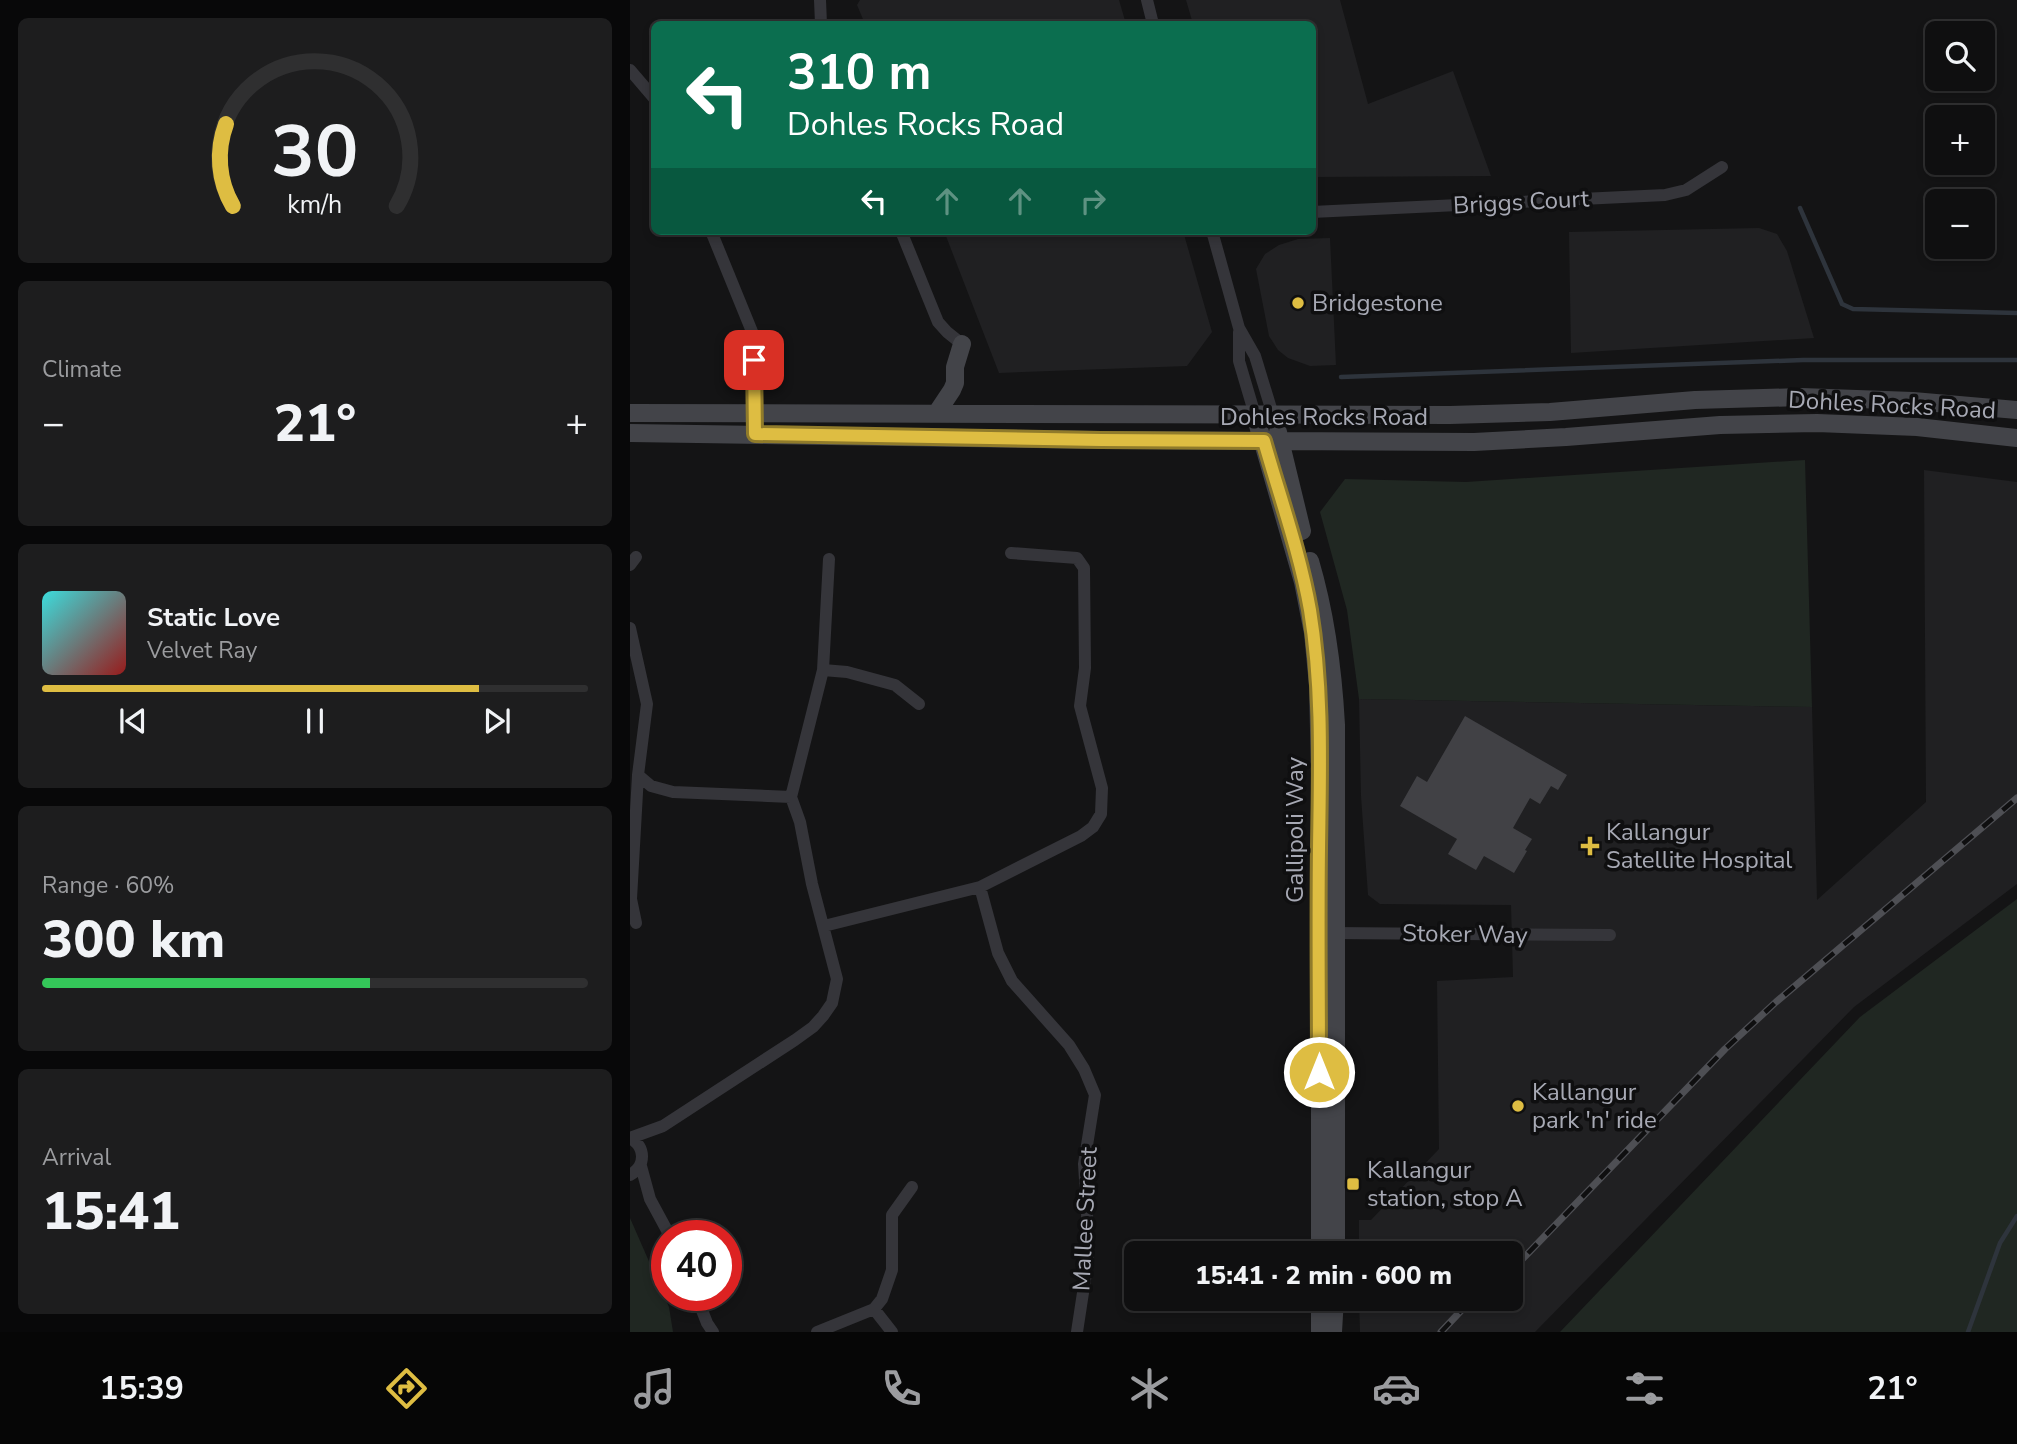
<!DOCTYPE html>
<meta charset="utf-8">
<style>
:root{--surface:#0f0f10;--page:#1d1d1e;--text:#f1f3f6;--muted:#9b9c9f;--line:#2f2f30;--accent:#debd42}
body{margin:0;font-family:"Nunito Sans",sans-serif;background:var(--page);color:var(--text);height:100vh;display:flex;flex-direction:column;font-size:26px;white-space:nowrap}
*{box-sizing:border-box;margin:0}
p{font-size:23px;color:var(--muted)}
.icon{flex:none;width:38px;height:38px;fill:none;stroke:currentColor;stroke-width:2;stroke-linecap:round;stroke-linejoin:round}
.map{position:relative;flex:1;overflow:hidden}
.drawer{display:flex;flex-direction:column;gap:18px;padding:18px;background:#080809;width:630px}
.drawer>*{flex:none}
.hud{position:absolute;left:21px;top:21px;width:665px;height:214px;border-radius:10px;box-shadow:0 4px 10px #0003,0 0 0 2px var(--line);background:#0b6e4f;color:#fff;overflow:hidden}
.buttons{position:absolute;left:1295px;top:21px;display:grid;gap:14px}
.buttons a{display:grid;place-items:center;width:70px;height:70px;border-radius:10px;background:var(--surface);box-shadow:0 4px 10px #0003,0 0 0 2px var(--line);font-size:35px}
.speed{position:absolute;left:21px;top:1220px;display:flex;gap:14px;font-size:35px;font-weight:700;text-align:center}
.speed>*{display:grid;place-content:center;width:91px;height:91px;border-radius:50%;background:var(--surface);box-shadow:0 4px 10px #0003,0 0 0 2px var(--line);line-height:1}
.speed .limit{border:10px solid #d22;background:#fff;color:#111}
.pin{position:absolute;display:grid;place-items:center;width:60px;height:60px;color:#fff;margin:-30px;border-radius:14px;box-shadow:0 4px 10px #0006}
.me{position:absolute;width:77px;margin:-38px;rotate:0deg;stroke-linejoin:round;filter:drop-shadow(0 0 5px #0008)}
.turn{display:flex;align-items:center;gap:24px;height:147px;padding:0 21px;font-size:32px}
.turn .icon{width:91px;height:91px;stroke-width:2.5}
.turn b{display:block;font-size:49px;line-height:60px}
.lanes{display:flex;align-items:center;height:66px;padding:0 21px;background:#0003;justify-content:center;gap:35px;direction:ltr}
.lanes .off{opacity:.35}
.big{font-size:52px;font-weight:800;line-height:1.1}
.drawer .tile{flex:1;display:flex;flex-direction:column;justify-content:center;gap:10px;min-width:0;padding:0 24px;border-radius:10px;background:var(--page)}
.drawer .dial{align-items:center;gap:0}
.dial svg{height:182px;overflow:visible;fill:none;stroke:var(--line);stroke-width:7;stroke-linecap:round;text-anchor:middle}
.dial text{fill:var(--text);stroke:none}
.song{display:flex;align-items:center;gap:21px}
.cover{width:84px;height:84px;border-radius:10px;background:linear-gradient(135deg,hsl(180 70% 55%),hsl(0 70% 35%))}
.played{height:7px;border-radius:4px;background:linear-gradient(90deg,var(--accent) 80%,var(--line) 80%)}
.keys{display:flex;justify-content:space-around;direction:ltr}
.heat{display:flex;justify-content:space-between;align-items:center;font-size:38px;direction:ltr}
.charge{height:10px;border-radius:5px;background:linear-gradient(90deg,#34c759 60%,var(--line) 0)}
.trip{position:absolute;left:494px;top:1241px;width:399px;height:70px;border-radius:10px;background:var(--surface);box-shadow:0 4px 10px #0003,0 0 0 2px var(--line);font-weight:800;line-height:70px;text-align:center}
.dock{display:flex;height:112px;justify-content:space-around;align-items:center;background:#060606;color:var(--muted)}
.dock .icon{width:49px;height:49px}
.dock .current{color:var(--accent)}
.dock b{font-size:32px;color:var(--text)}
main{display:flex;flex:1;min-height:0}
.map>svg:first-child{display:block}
.built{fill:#202022}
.green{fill:#202722}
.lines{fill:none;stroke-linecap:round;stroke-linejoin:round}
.stream{stroke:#2e343c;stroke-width:4.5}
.building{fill:#414145}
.street{stroke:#35353a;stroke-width:12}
.secondary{stroke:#434449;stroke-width:18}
.rail-casing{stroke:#4e4f54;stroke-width:7}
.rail{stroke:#0f0f10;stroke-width:4.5;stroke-dasharray:13;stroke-linecap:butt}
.route-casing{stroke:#907b2b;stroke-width:18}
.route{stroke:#debd42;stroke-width:12}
.poi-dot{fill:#debd42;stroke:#0f0f10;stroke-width:2.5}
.labels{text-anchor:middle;stroke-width:7;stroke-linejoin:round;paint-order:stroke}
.street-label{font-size:24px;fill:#a7a9b4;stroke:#0f0f10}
.poi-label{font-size:24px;fill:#a7a9b4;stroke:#0f0f10;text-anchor:start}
</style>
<main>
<section class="drawer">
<div class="tile dial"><svg viewBox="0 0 100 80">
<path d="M14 69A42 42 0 1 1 86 69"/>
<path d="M14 69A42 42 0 0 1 11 33" stroke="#debd42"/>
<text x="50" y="56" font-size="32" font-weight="700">30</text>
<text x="50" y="72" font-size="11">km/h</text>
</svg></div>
<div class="tile"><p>Climate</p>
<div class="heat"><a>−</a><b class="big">21°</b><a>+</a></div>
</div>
<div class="tile">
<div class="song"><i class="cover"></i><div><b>Static Love</b><p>Velvet Ray</p></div></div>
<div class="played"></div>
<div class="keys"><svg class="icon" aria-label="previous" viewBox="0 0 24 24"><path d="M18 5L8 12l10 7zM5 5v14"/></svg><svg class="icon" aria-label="pause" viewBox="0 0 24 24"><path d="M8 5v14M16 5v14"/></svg><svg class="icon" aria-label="next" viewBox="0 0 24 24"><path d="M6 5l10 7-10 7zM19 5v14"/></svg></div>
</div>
<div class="tile"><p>Range · 60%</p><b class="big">300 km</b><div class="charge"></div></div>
<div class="tile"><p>Arrival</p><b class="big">15:41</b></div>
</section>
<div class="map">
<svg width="1387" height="1332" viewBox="0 0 1387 1332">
<rect width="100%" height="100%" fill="#141415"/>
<!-- built -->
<path class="built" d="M230 0H489L496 24H235L227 5Z
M556 0H710L738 104 823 71 861 176 683 177 682 24H563Z
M1129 228 1147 234 1157 251 1184 338 941 353 939 232Z
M314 231H553L582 332 557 366 369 373Z
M700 238 706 365 680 366 658 358 648 350 639 336 626 269 635 254 649 245 668 239Z
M1294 470 1387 482V884L1224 1007 905 1332H730L729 1299 880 1298V1253H729V1220H741L809 1149 807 981 883 977 881 905 750 904 738 895 731 796 729 699 1182 707 1187 900 1296 802Z"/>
<!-- green -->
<path class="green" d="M1175 460 1182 707 729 699 717 610 690 512 715 479 836 482Z
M1387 899V1332H930L1230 1017Z
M0 1218 39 1307 43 1332H0Z"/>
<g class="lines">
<!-- stream -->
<path class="stream" d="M1170 208 1212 304 1223 309 1387 313
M711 377 1173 360H1387
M1338 1332 1370 1243 1387 1216"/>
</g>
<!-- building -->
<path class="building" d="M835 716 937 775 928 790 921 786 910 804 900 798 883 828 902 839 895 850 897 851 884 873 854 856 846 870 818 854 827 839 770 806 787 776 797 782Z"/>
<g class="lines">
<!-- street -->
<path class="street" d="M190 0 191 24
M517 0 523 24
M0 70 24 98
M682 212 1035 195 1056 190 1092 167
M81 231 123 334 125 434
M271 231 308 322 317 332 332 344
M582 231 609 328 625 356 643 415
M609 332V361L625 415
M0 565 6 557
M0 628 17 704 8 775 1 899 6 923
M193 670 217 672 265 685 289 704
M8 775 21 786 43 792 161 797
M350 887 368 953 382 981 439 1045 454 1069 465 1095 454 1164 457 1211 458 1260 447 1332
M194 926 350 887 451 836 463 827 471 814 472 788 450 706 455 668 454 568 447 558 381 553
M700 933 980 935
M0 1138 33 1126 165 1040 183 1027 193 1016 202 1003 207 979 182 884 170 822 161 797 193 670 199 559
M0 1138C16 1147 16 1166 0 1175
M11 1166 20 1199 40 1236
M66 1295 77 1323 83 1332
M244 1309 262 1332
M187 1332 244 1309 252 1299 262 1270V1215L282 1187"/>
<!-- secondary -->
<path class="secondary" d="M0 413 820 415 920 412 1065 400 1171 397 1283 401 1387 410
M306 414 322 390 325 383V367L332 344
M625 415 673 582 683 633 688 686 690 774V1253
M648 432 672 531
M0 433 471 440 844 442 936 437 1090 425 1187 423 1287 427 1387 438
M680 561C696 615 703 669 706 725V1253
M690 1332V1298
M703 1332 705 1298"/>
<defs>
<path id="rail" d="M880 1272 1095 1049 1146 1002 1387 798
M811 1332 843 1298"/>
</defs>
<!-- rail casing -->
<use href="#rail" class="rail-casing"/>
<!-- rail -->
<use href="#rail" class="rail"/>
</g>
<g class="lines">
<defs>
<path id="route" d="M124 360 125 434 471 440 634 441C650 497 670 553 680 610 693 689 690 770 689 849 688 923 689 998 689 1072"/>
</defs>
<!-- route casing -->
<use href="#route" class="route-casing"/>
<!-- route -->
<use href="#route" class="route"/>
</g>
<!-- markers -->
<g class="poi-dot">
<circle cx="668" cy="303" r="7"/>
<path d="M956.5 835.5h7v7h7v7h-7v7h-7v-7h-7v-7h7z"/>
<circle cx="888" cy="1106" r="7"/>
<rect x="716" y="1177" width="14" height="14" rx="3.5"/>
</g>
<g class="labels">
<!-- street labels -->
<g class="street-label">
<text transform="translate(891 202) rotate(-3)" y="8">Briggs Court</text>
<text transform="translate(1262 405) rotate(3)" y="8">Dohles Rocks Road</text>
<text x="694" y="425">Dohles Rocks Road</text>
<text transform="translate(665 830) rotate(-90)" y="8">Gallipoli Way</text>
<text transform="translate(835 934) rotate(1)" y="8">Stoker Way</text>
<text transform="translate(455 1219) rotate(-87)" y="8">Mallee Street</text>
</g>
<!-- poi labels -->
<g class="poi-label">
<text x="682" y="311">Bridgestone</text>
<text x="976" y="840">Kallangur<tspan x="976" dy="28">Satellite Hospital</tspan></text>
<text x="902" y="1100">Kallangur<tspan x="902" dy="28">park 'n' ride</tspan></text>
<text x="737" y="1178">Kallangur<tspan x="737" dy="28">station, stop A</tspan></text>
</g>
</g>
</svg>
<div class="buttons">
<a><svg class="icon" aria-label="search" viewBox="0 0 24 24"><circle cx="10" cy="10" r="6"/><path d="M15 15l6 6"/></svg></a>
<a>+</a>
<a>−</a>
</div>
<div class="speed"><div class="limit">40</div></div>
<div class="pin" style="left:124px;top:360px;background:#d93025"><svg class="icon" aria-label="arrive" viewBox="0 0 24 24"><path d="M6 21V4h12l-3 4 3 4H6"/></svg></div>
<svg class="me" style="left:689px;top:1072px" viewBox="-20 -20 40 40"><circle r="17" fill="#debd42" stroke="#fff" stroke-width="3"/><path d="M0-11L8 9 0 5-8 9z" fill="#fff"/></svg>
<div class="trip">15:41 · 2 min · 600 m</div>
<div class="hud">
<div class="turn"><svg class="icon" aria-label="left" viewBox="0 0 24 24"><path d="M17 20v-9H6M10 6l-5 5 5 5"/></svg><div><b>310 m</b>Dohles Rocks Road</div></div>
<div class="lanes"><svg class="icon" aria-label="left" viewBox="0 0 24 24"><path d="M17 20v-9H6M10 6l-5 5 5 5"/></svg><svg class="icon off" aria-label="ahead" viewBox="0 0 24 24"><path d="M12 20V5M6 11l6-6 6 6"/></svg><svg class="icon off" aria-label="ahead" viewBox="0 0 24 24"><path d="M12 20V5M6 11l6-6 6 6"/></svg><svg class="icon off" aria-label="right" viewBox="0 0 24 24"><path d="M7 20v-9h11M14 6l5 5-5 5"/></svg></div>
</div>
</div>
</main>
<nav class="dock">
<b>15:39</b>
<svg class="icon current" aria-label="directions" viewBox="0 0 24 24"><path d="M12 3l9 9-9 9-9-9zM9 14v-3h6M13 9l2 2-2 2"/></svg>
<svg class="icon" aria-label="music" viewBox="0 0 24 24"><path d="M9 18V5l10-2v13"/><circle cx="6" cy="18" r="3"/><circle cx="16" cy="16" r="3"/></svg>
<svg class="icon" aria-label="phone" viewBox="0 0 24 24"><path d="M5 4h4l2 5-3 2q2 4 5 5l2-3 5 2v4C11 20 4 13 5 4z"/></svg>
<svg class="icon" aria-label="climate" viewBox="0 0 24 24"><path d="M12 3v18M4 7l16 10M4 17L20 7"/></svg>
<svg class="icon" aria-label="car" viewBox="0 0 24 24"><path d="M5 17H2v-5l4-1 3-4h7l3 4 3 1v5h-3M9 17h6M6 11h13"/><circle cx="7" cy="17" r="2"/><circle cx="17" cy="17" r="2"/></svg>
<svg class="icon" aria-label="filters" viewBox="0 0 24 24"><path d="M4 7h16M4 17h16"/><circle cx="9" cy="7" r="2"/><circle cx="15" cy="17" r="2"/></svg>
<b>21°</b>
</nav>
